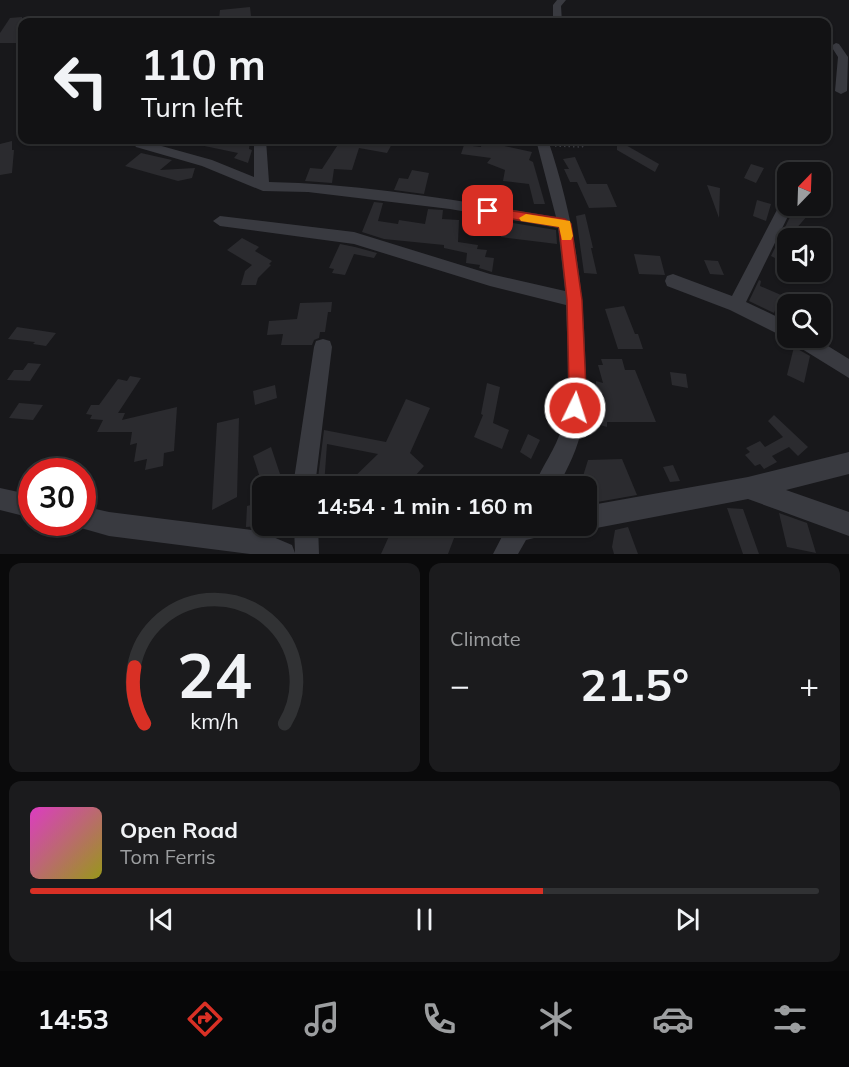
<!DOCTYPE html>
<meta charset="utf-8">
<style>
:root{--surface:#121214;--page:#1b1b1d;--text:#f1f3f6;--muted:#9c9ea0;--line:#313234;--accent:#d93025}
body{margin:0;font-family:Mulish,sans-serif;background:var(--page);color:var(--text);height:100vh;display:flex;flex-direction:column;font-size:22px;white-space:nowrap}
*{box-sizing:border-box;margin:0}
p{font-size:20px;color:var(--muted)}
.icon{flex:none;width:33px;height:33px;fill:none;stroke:currentColor;stroke-width:2;stroke-linecap:round;stroke-linejoin:round}
.map{position:relative;height:554px;overflow:hidden}
.sheet{display:flex;flex-direction:column;gap:9px;padding:9px;background:#0a0a0b;flex:1}
.sheet>*{flex:none}
.top-card{position:absolute;left:18px;top:18px;width:813px;height:126px;border-radius:12px;box-shadow:0 2px 4px #0004,0 0 0 2px var(--line);background:#121214;color:var(--text);overflow:hidden}
.needle{width:39px;rotate:23deg}
.fabs{position:absolute;left:777px;top:162px;display:grid;gap:12px}
.fabs a{display:grid;place-items:center;width:54px;height:54px;border-radius:12px;background:var(--surface);box-shadow:0 2px 4px #0004,0 0 0 2px var(--line);font-size:30px}
.speed{position:absolute;left:18px;top:458px;display:flex;gap:12px;font-size:30px;font-weight:700;text-align:center}
.speed>*{display:grid;place-content:center;width:78px;height:78px;border-radius:50%;background:var(--surface);box-shadow:0 2px 4px #0004,0 0 0 2px var(--line);line-height:1}
.speed .limit{border:9px solid #d22;background:#fff;color:#111}
.pin{position:absolute;display:grid;place-items:center;width:51px;height:51px;color:#fff;margin:-26px;border-radius:12px;box-shadow:0 3px 9px #0006}
.me{position:absolute;width:66px;margin:-33px;rotate:4deg;stroke-linejoin:round;filter:drop-shadow(0 0 4px #0008)}
.turn{display:flex;align-items:center;gap:21px;height:126px;padding:0 24px;font-size:27px}
.turn .icon{width:78px;height:78px;stroke-width:2.5}
.turn b{display:block;font-size:42px;line-height:51px}
.big{font-size:45px;font-weight:700;line-height:1.1}
.sheet .card{flex:1;display:flex;flex-direction:column;justify-content:center;gap:9px;min-width:0;padding:0 21px;border-radius:12px;background:var(--page)}
.sheet .dial{align-items:center;gap:0}
.dial svg{height:156px;overflow:visible;fill:none;stroke:var(--line);stroke-width:7;stroke-linecap:round;text-anchor:middle}
.dial text{fill:var(--text);stroke:none}
.song{display:flex;align-items:center;gap:18px}
.cover{width:72px;height:72px;border-radius:9px;background:linear-gradient(135deg,hsl(310 70% 55%),hsl(60 70% 35%))}
.played{height:6px;border-radius:3px;background:linear-gradient(90deg,var(--accent) 65%,var(--line) 65%)}
.keys{display:flex;justify-content:space-around;direction:ltr}
.heat{display:flex;justify-content:space-between;align-items:center;font-size:33px;direction:ltr}
.sheet .tiles{flex:1;display:grid;gap:9px;grid-template-columns:1fr 1fr}
.card:last-child{grid-column:span 2}
.trip{position:absolute;left:252px;top:476px;width:345px;height:60px;border-radius:12px;background:var(--surface);box-shadow:0 2px 4px #0004,0 0 0 2px var(--line);font-weight:700;line-height:60px;text-align:center}
.tabs{display:flex;height:96px;justify-content:space-around;align-items:center;background:#070708;color:var(--muted)}
.tabs .icon{width:42px;height:42px}
.tabs .current{color:var(--accent)}
.tabs b{font-size:27px;color:var(--text)}
.map>svg:first-child{display:block}
.building{fill:#2b2b2f}
.lines{fill:none;stroke-linecap:round;stroke-linejoin:round}
.path{stroke:#3f4147;stroke-width:1.5;stroke-dasharray:1.5 3;stroke-linecap:butt}
.minor{fill:#393a40;fill-rule:evenodd}
.route{fill:#d93025;stroke:#8d1f18;stroke-width:1.5}
.slow{fill:#f59e0b}
</style>
<div class="map">
<svg width="849" height="554" viewBox="0 0 849 554">
<rect width="100%" height="100%" fill="#18181b"/>
<!-- building -->
<path class="building" d="M250 7 251 16 219 19 220 10Z
M22 17V38L18 43H0V33L10 18Z
M196 140H224L237 144 240 141 246 142 250 140 249 149 252 150 248 163 234 158 238 153 195 144Z
M361 140 393 142 387 153 359 148 352 170 334 169 332 183 305 181 310 168 322 169 339 143 357 146Z
M617 140 659 164 655 172 617 150Z
M12 141V150H14L12 173 0 175V144Z
M482 141 532 152 529 160 533 162 545 204H534L529 184 503 181 505 170 487 163 491 158 461 154 464 145 481 147Z
M141 153 172 160 160 170 195 168 192 178 178 181 125 166Z
M575 157 587 184H607L617 207 589 208 577 182H570L564 169H569L563 159Z
M751 164 764 168 756 183 744 178Z
M412 170 429 173 424 194 394 190 399 178 408 179Z
M707 185 720 188 719 218Z
M757 200 771 204 766 221 753 216Z
M374 202 383 203 378 221 398 224 399 220 425 224 428 209 443 210 442 219 459 220 458 242 478 245 477 249 487 250 485 257 494 258 492 272 479 268 480 265 466 263 467 253 444 248V245L384 239 362 232Z
M795 206H830L822 217 818 215 816 217Z
M798 210 808 215 788 238V260L781 257 779 260 771 256 791 215Z
M585 214 593 248H591L597 274 584 273 576 216Z
M501 221 556 230 557 244 501 237Z
M242 238 259 247 255 251 272 261 269 264 271 265 258 278 256 285H241L245 271 252 265 227 250Z
M340 244 355 247 377 253 374 258 354 254 345 275 332 273 334 269 329 268Z
M634 254 660 256 665 275 639 274Z
M704 260 718 261 724 275 710 274Z
M759 280 761 281 760 286 781 295 774 313 749 301Z
M332 302 331 312H328L325 332H320L319 338 314 340 312 345H281L283 334 267 335 269 321 297 319 300 303Z
M624 306 635 334H638L643 349H618L605 309Z
M17 327 56 333 46 346 33 344 35 342 8 339Z
M794 347 810 356 804 383 787 375Z
M601 359H622L625 370H635L656 422H607V427L594 423 596 381 603 383 598 365H603Z
M28 363 41 364 30 381 7 380 14 370H23Z
M670 372 686 374 688 388 672 385Z
M130 376 141 378 118 413H125L122 420 177 407 174 451 164 453 163 466 145 470 147 459 134 462 137 443 130 445 132 432H97L103 420 90 419 92 415 86 414 91 405H99L118 379 127 381Z
M487 383 500 387 493 423 509 430 502 449 474 437 483 415 481 414Z
M275 385 277 398 255 405 253 391Z
M406 399 430 408 410 453 424 466 406 486H345L378 454 327 444 324 486H317L324 430 386 442Z
M19 403 43 405 33 420 9 418Z
M774 415 808 447 798 456 789 447 772 456 777 462 764 469 760 464 755 466 745 455 750 452 746 448 760 441 765 447 783 437 768 421Z
M239 418 237 497 212 510 217 423Z
M528 434 540 440 531 459 520 452Z
M271 447 280 474 262 484 253 456Z
M622 459 637 495 586 504V486H580L588 460Z
M673 465 680 481 670 482 663 467Z
M258 503V526L246 527 247 506Z
M727 508 743 509 759 554H743Z
M779 513 807 523 816 553 787 547Z
M394 525 416 534 419 525H459L448 554H381Z
M628 527 638 554H614L612 547 615 530Z"/>
<g class="lines">
<!-- path -->
<path class="path" d="M555 146 582 147 591 140"/>
<!-- minor -->
<path class="minor" d="M557 0H566L561 6 562 22H553V5Z
M836 43 839 44 848 57 847 91 841 94 835 91 838 57 831 46Z
M140 140 212 160 254 177V140H266L269 182C365 184 461 201 556 217L536 140H548C571 208 583 277 585 350 586 375 588 402 582 427 578 448 568 468 558 486H534C542 466 556 449 562 427 571 388 567 345 566 305L490 286 354 244 220 226 213 221 220 216 354 232 490 274 565 291 558 228 450 209 308 192 263 191 202 166 136 147 134 144Z
M788 199V206H793L746 302 788 322V338H815L849 359V378L794 344 791 338 782 336 730 310 667 286 665 281 667 276 673 274 732 296 780 204 782 201Z
M323 339 330 341 332 347 315 486H293L314 347 316 341Z
M849 452V474L786 490 849 512V536L748 499 586 530 577 525H586V506L748 477Z
M0 488 32 495V518L0 510Z
M82 506 109 512 259 531 292 545 295 553 294 525H318L319 554H250L109 536 74 526 72 522H82Z
M508 525H558L554 533 526 540 518 554H493Z"/>
</g>
<!-- route -->
<path class="route" d="M488 207 565 219 571 224 582 300 586 389 581 414 575 416 569 414 566 408 569 389 567 300 559 227 484 214 482 211Z"/>
<!-- slow -->
<path class="slow" d="M526 214 570 221 573 236 571 240H562L559 227 521 221 519 218Z"/>
</svg>
<div class="fabs">
<a><svg class="needle" viewBox="-14 -14 28 28"><path d="M0-13l5 13h-10z" fill="#e53935"/><path d="M0 13l5-13h-10z" fill="#9c9ea0"/></svg></a>
<a><svg class="icon" aria-label="sound" viewBox="0 0 24 24"><path d="M4 9h4l5-4v14l-5-4H4zM17 9q2 3 0 6"/></svg></a>
<a><svg class="icon" aria-label="search" viewBox="0 0 24 24"><circle cx="10" cy="10" r="6"/><path d="M15 15l6 6"/></svg></a>
</div>
<div class="speed"><div class="limit">30</div></div>
<div class="pin" style="left:488px;top:211px;background:#d93025"><svg class="icon" aria-label="arrive" viewBox="0 0 24 24"><path d="M6 21V4h12l-3 4 3 4H6"/></svg></div>
<svg class="me" style="left:575px;top:408px" viewBox="-20 -20 40 40"><circle r="17" fill="#d93025" stroke="#fff" stroke-width="3"/><path d="M0-11L8 9 0 5-8 9z" fill="#fff"/></svg>
<div class="trip">14:54 · 1 min · 160 m</div>
<div class="top-card">
<div class="turn"><svg class="icon" aria-label="left" viewBox="0 0 24 24"><path d="M17 20v-9H6M10 6l-5 5 5 5"/></svg><div><b>110 m</b>Turn left</div></div>
</div>
</div>
<section class="sheet">
<div class="tiles">
<div class="card dial"><svg viewBox="0 0 100 80">
<path d="M14 69A42 42 0 1 1 86 69"/>
<path d="M14 69A42 42 0 0 1 9 40" stroke="#d93025"/>
<text x="50" y="56" font-size="32" font-weight="700">24</text>
<text x="50" y="72" font-size="11">km/h</text>
</svg></div>
<div class="card"><p>Climate</p>
<div class="heat"><a>−</a><b class="big">21.5°</b><a>+</a></div>
</div>
<div class="card">
<div class="song"><i class="cover"></i><div><b>Open Road</b><p>Tom Ferris</p></div></div>
<div class="played"></div>
<div class="keys"><svg class="icon" aria-label="previous" viewBox="0 0 24 24"><path d="M18 5L8 12l10 7zM5 5v14"/></svg><svg class="icon" aria-label="pause" viewBox="0 0 24 24"><path d="M8 5v14M16 5v14"/></svg><svg class="icon" aria-label="next" viewBox="0 0 24 24"><path d="M6 5l10 7-10 7zM19 5v14"/></svg></div>
</div>
</div>
</section>
<nav class="tabs">
<b>14:53</b>
<svg class="icon current" aria-label="directions" viewBox="0 0 24 24"><path d="M12 3l9 9-9 9-9-9zM9 14v-3h6M13 9l2 2-2 2"/></svg>
<svg class="icon" aria-label="music" viewBox="0 0 24 24"><path d="M9 18V5l10-2v13"/><circle cx="6" cy="18" r="3"/><circle cx="16" cy="16" r="3"/></svg>
<svg class="icon" aria-label="phone" viewBox="0 0 24 24"><path d="M5 4h4l2 5-3 2q2 4 5 5l2-3 5 2v4C11 20 4 13 5 4z"/></svg>
<svg class="icon" aria-label="climate" viewBox="0 0 24 24"><path d="M12 3v18M4 7l16 10M4 17L20 7"/></svg>
<svg class="icon" aria-label="car" viewBox="0 0 24 24"><path d="M5 17H2v-5l4-1 3-4h7l3 4 3 1v5h-3M9 17h6M6 11h13"/><circle cx="7" cy="17" r="2"/><circle cx="17" cy="17" r="2"/></svg>
<svg class="icon" aria-label="filters" viewBox="0 0 24 24"><path d="M4 7h16M4 17h16"/><circle cx="9" cy="7" r="2"/><circle cx="15" cy="17" r="2"/></svg>
</nav>
